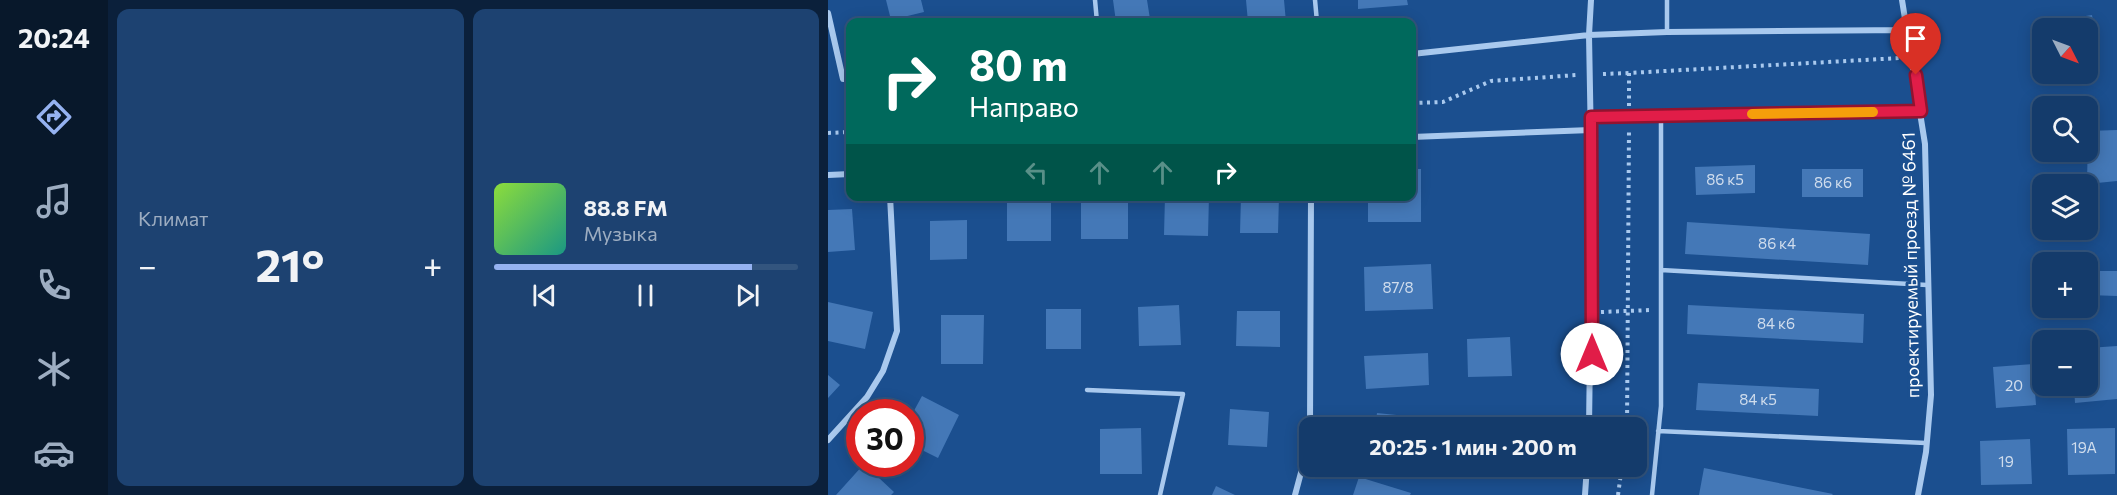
<!DOCTYPE html>
<html lang="ru">
<meta charset="utf-8">
<style>
:root{--surface:#143b6b;--page:#1d4271;--text:#f1f3f6;--muted:#9dadc1;--line:#33557e;--accent:#95b2f1}
body{margin:0;font-family:Commissioner,sans-serif;background:var(--page);color:var(--text);height:100vh;display:flex;flex-direction:column;font-size:22px;white-space:nowrap}
*{box-sizing:border-box;margin:0}
p{font-size:20px;color:var(--muted)}
.icon{flex:none;width:33px;height:33px;fill:none;stroke:currentColor;stroke-width:2;stroke-linecap:round;stroke-linejoin:round}
.map{position:relative;flex:1;overflow:hidden}
.side{display:flex;flex-direction:column;gap:9px;padding:9px;background:#0b203b;width:720px}
.side>*{flex:none}
.top-card{position:absolute;left:18px;top:18px;width:570px;height:183px;border-radius:12px;box-shadow:0 3px 15px #0003,0 0 0 2px var(--line);background:#00695c;color:#fff;overflow:hidden}
.needle{width:39px;rotate:132deg}
.fabs{position:absolute;left:1204px;top:18px;display:grid;gap:12px}
.fabs a{display:grid;place-items:center;width:66px;height:66px;border-radius:12px;background:var(--surface);box-shadow:0 3px 15px #0003,0 0 0 2px var(--line);font-size:30px}
.speed{position:absolute;left:18px;top:399px;display:flex;gap:12px;font-size:30px;font-weight:700;text-align:center}
.speed>*{display:grid;place-content:center;width:78px;height:78px;border-radius:50%;background:var(--surface);box-shadow:0 3px 15px #0003,0 0 0 2px var(--line);line-height:1}
.speed .limit{border:9px solid #d22;background:#fff;color:#111}
.pin{position:absolute;display:grid;place-items:center;width:51px;height:51px;color:#fff;margin:-62px -26px;border-radius:50% 50% 50% 0;rotate:-45deg;box-shadow:0 0 6px #0007}
.pin .icon{rotate:45deg}
.me{position:absolute;width:66px;margin:-33px;rotate:0deg;stroke-linejoin:round;filter:drop-shadow(0 0 4px #0008)}
.turn{display:flex;align-items:center;gap:21px;height:126px;padding:0 24px;font-size:27px}
.turn .icon{width:78px;height:78px;stroke-width:2.5}
.turn b{display:block;font-size:42px;line-height:51px}
.lanes{display:flex;align-items:center;height:57px;padding:0 24px;background:#0003;justify-content:center;gap:30px;direction:ltr}
.lanes .off{opacity:.35}
.big{font-size:45px;font-weight:700;line-height:1.1}
.side .widget{flex:1;display:flex;flex-direction:column;justify-content:center;gap:9px;min-width:0;padding:0 21px;border-radius:12px;background:var(--page)}
.song{display:flex;align-items:center;gap:18px}
.cover{width:72px;height:72px;border-radius:9px;background:linear-gradient(135deg,hsl(90 70% 55%),hsl(170 70% 35%))}
.played{height:6px;border-radius:3px;background:linear-gradient(90deg,var(--accent) 85%,var(--line) 85%)}
.keys{display:flex;justify-content:space-around;direction:ltr}
.heat{display:flex;justify-content:space-between;align-items:center;font-size:33px;direction:ltr}
.side .tiles{flex:1;display:grid;gap:9px;grid-template-columns:repeat(2,1fr)}
.trip{position:absolute;left:471px;top:417px;width:348px;height:60px;border-radius:12px;background:var(--surface);box-shadow:0 3px 15px #0003,0 0 0 2px var(--line);font-weight:700;line-height:60px;text-align:center}
main{display:flex;flex:1;min-height:0}
.menu{display:flex;flex-direction:column;width:108px;justify-content:space-around;align-items:center;background:#08182b;color:var(--muted)}
.menu .icon{width:42px;height:42px}
.menu .current{color:var(--accent)}
.menu b{font-size:27px;color:var(--text)}
.map>svg:first-child{display:block}
.building{fill:#4478b7}
.lines{fill:none;stroke-linecap:round;stroke-linejoin:round}
.path{stroke:#a9c9ee;stroke-width:4;stroke-dasharray:3 4.5;stroke-linecap:butt}
.service{stroke:#a9c9ee;stroke-width:4.5}
.minor{stroke:#a9c9ee;stroke-width:6}
.route-casing{stroke:#92132f;stroke-width:15}
.route{stroke:#e11d48;stroke-width:10}
.slow{stroke:#f59e0b;stroke-width:10}
.labels{text-anchor:middle;stroke-width:6;stroke-linejoin:round;paint-order:stroke}
.number-label{font-size:15px;fill:#d0dded}
.street-label{font-size:18px;fill:#fff;stroke:#1b4f8f}
</style>
<main>
<nav class="menu">
<b>20:24</b>
<svg class="icon current" aria-label="directions" viewBox="0 0 24 24"><path d="M12 3l9 9-9 9-9-9zM9 14v-3h6M13 9l2 2-2 2"/></svg>
<svg class="icon" aria-label="music" viewBox="0 0 24 24"><path d="M9 18V5l10-2v13"/><circle cx="6" cy="18" r="3"/><circle cx="16" cy="16" r="3"/></svg>
<svg class="icon" aria-label="phone" viewBox="0 0 24 24"><path d="M5 4h4l2 5-3 2q2 4 5 5l2-3 5 2v4C11 20 4 13 5 4z"/></svg>
<svg class="icon" aria-label="climate" viewBox="0 0 24 24"><path d="M12 3v18M4 7l16 10M4 17L20 7"/></svg>
<svg class="icon" aria-label="car" viewBox="0 0 24 24"><path d="M5 17H2v-5l4-1 3-4h7l3 4 3 1v5h-3M9 17h6M6 11h13"/><circle cx="7" cy="17" r="2"/><circle cx="17" cy="17" r="2"/></svg>
</nav>
<section class="side">
<div class="tiles">
<div class="widget"><p>Климат</p>
<div class="heat"><a>−</a><b class="big">21°</b><a>+</a></div>
</div>
<div class="widget">
<div class="song"><i class="cover"></i><div><b>88.8 FM</b><p>Музыка</p></div></div>
<div class="played"></div>
<div class="keys"><svg class="icon" aria-label="previous" viewBox="0 0 24 24"><path d="M18 5L8 12l10 7zM5 5v14"/></svg><svg class="icon" aria-label="pause" viewBox="0 0 24 24"><path d="M8 5v14M16 5v14"/></svg><svg class="icon" aria-label="next" viewBox="0 0 24 24"><path d="M6 5l10 7-10 7zM19 5v14"/></svg></div>
</div>
</div>
</section>
<div class="map">
<svg width="1289" height="495" viewBox="0 0 1289 495">
<rect width="100%" height="100%" fill="#1b4f8f"/>
<!-- building -->
<path class="building" d="M58 0H93L96 12 63 20Z
M285 0H319L322 19 288 22Z
M418 0H456L458 22H420Z
M530 0H579L580 5 530 9Z
M1264 15 1268 40 1260 41V28H1222L1220 22Z
M1289 130V181L1259 184 1260 131Z
M927 165V193L868 195 867 167Z
M584 169H593V222H540V196H584Z
M974 169H1035V197H974Z
M253 196H300V239H253Z
M337 196H381L380 236 336 235Z
M413 196H451L450 233H412Z
M223 199V241H179V200Z
M24 209 27 250 0 252V210Z
M139 220V259L102 260V221Z
M859 222 1042 234 1040 265 857 254Z
M603 264 605 309 537 311 536 267Z
M1260 271H1289V296L1260 295Z
M0 302 45 312 37 349 0 341Z
M351 305 353 345 311 346 310 307Z
M860 305 1036 314 1035 343 859 334Z
M218 309H253V349H218Z
M409 311H452V347L408 346Z
M113 315H156L155 364H113Z
M682 337 684 376 640 377 639 339Z
M1289 346V399L1247 403 1246 386H1260V348Z
M600 353 601 385 538 389 536 356Z
M1205 364 1208 405 1168 408 1165 367Z
M0 375 12 385 0 398Z
M870 383 991 389 990 416 868 410Z
M94 396 131 415 110 458 82 444V418Z
M402 409 441 412 439 447 400 445Z
M549 413 588 417 587 428H547Z
M313 428 314 474H272V429Z
M1287 428V474L1240 475 1239 429Z
M1202 439 1204 484 1153 485 1152 441Z
M36 464 66 492 63 495H8Z
M657 466H678L677 471Z
M876 468 1005 494 1004 495H871Z
M531 477 583 493 582 495H525Z
M388 486 407 495H384Z"/>
<g class="lines">
<!-- path -->
<path class="path" d="M775 74 801 73
M584 103 615 102 663 81 749 75
M801 106V73L1072 58
M0 133 22 132
M773 312 823 310
M799 428 801 128
M790 495 794 466"/>
<!-- service -->
<path class="service" d="M267 0 269 22
M487 0 489 22
M839 0V32
M833 270 1099 285
M259 390 355 394 332 495
M830 431 1098 443
M824 495 833 406V115"/>
<!-- minor -->
<path class="minor" d="M1074 0 1097 144 1103 395 1098 452 1090 495
M0 13 15 79H22
M584 54 761 35 839 32 1080 30
M763 117 1093 111
M584 137 763 130
M0 175 22 174
M482 428 483 196
M761 428 764 200 761 35 763 0
M0 440 39 397 55 371 69 331 62 196
M467 495 482 439
M757 495 759 466"/>
</g>
<g class="lines">
<defs>
<path id="route" d="M764 354 763 117 1093 111 1088 75"/>
</defs>
<!-- route casing -->
<use href="#route" class="route-casing"/>
<!-- route -->
<use href="#route" class="route"/>
<!-- slow -->
<path class="slow" d="M924 114 1045 112"/>
</g>
<g class="labels">
<!-- number labels -->
<g class="number-label">
<text x="897" y="185">86 к5</text>
<text x="1005" y="188">86 к6</text>
<text x="949" y="249">86 к4</text>
<text x="570" y="293">87/8</text>
<text x="948" y="329">84 к6</text>
<text x="1186" y="391">20</text>
<text x="930" y="405">84 к5</text>
<text x="1256" y="453">19А</text>
<text x="1178" y="467">19</text>
</g>
<!-- street labels -->
<g class="street-label">
<text transform="translate(1083 265) rotate(-91)" y="6">проектируемый проезд № 6461</text>
</g>
</g>
</svg>
<div class="fabs">
<a><svg class="needle" viewBox="-14 -14 28 28"><path d="M0-13l5 13h-10z" fill="#e53935"/><path d="M0 13l5-13h-10z" fill="#9dadc1"/></svg></a>
<a><svg class="icon" aria-label="search" viewBox="0 0 24 24"><circle cx="10" cy="10" r="6"/><path d="M15 15l6 6"/></svg></a>
<a><svg class="icon" aria-label="layers" viewBox="0 0 24 24"><path d="M12 4l9 5-9 5-9-5zM3 14l9 5 9-5"/></svg></a>
<a>+</a>
<a>−</a>
</div>
<div class="speed"><div class="limit">30</div></div>
<div class="pin" style="left:1088px;top:75px;background:#d93025"><svg class="icon" aria-label="arrive" viewBox="0 0 24 24"><path d="M6 21V4h12l-3 4 3 4H6"/></svg></div>
<svg class="me" style="left:764px;top:354px" viewBox="-20 -20 40 40"><circle r="19" fill="#fff"/><path d="M0-13L10 11 0 6-10 11z" fill="#e11d48"/></svg>
<div class="trip">20:25 · 1 мин · 200 m</div>
<div class="top-card">
<div class="turn"><svg class="icon" aria-label="right" viewBox="0 0 24 24"><path d="M7 20v-9h11M14 6l5 5-5 5"/></svg><div><b>80 m</b>Направо</div></div>
<div class="lanes"><svg class="icon off" aria-label="left" viewBox="0 0 24 24"><path d="M17 20v-9H6M10 6l-5 5 5 5"/></svg><svg class="icon off" aria-label="ahead" viewBox="0 0 24 24"><path d="M12 20V5M6 11l6-6 6 6"/></svg><svg class="icon off" aria-label="ahead" viewBox="0 0 24 24"><path d="M12 20V5M6 11l6-6 6 6"/></svg><svg class="icon" aria-label="right" viewBox="0 0 24 24"><path d="M7 20v-9h11M14 6l5 5-5 5"/></svg></div>
</div>
</div>
</main>
